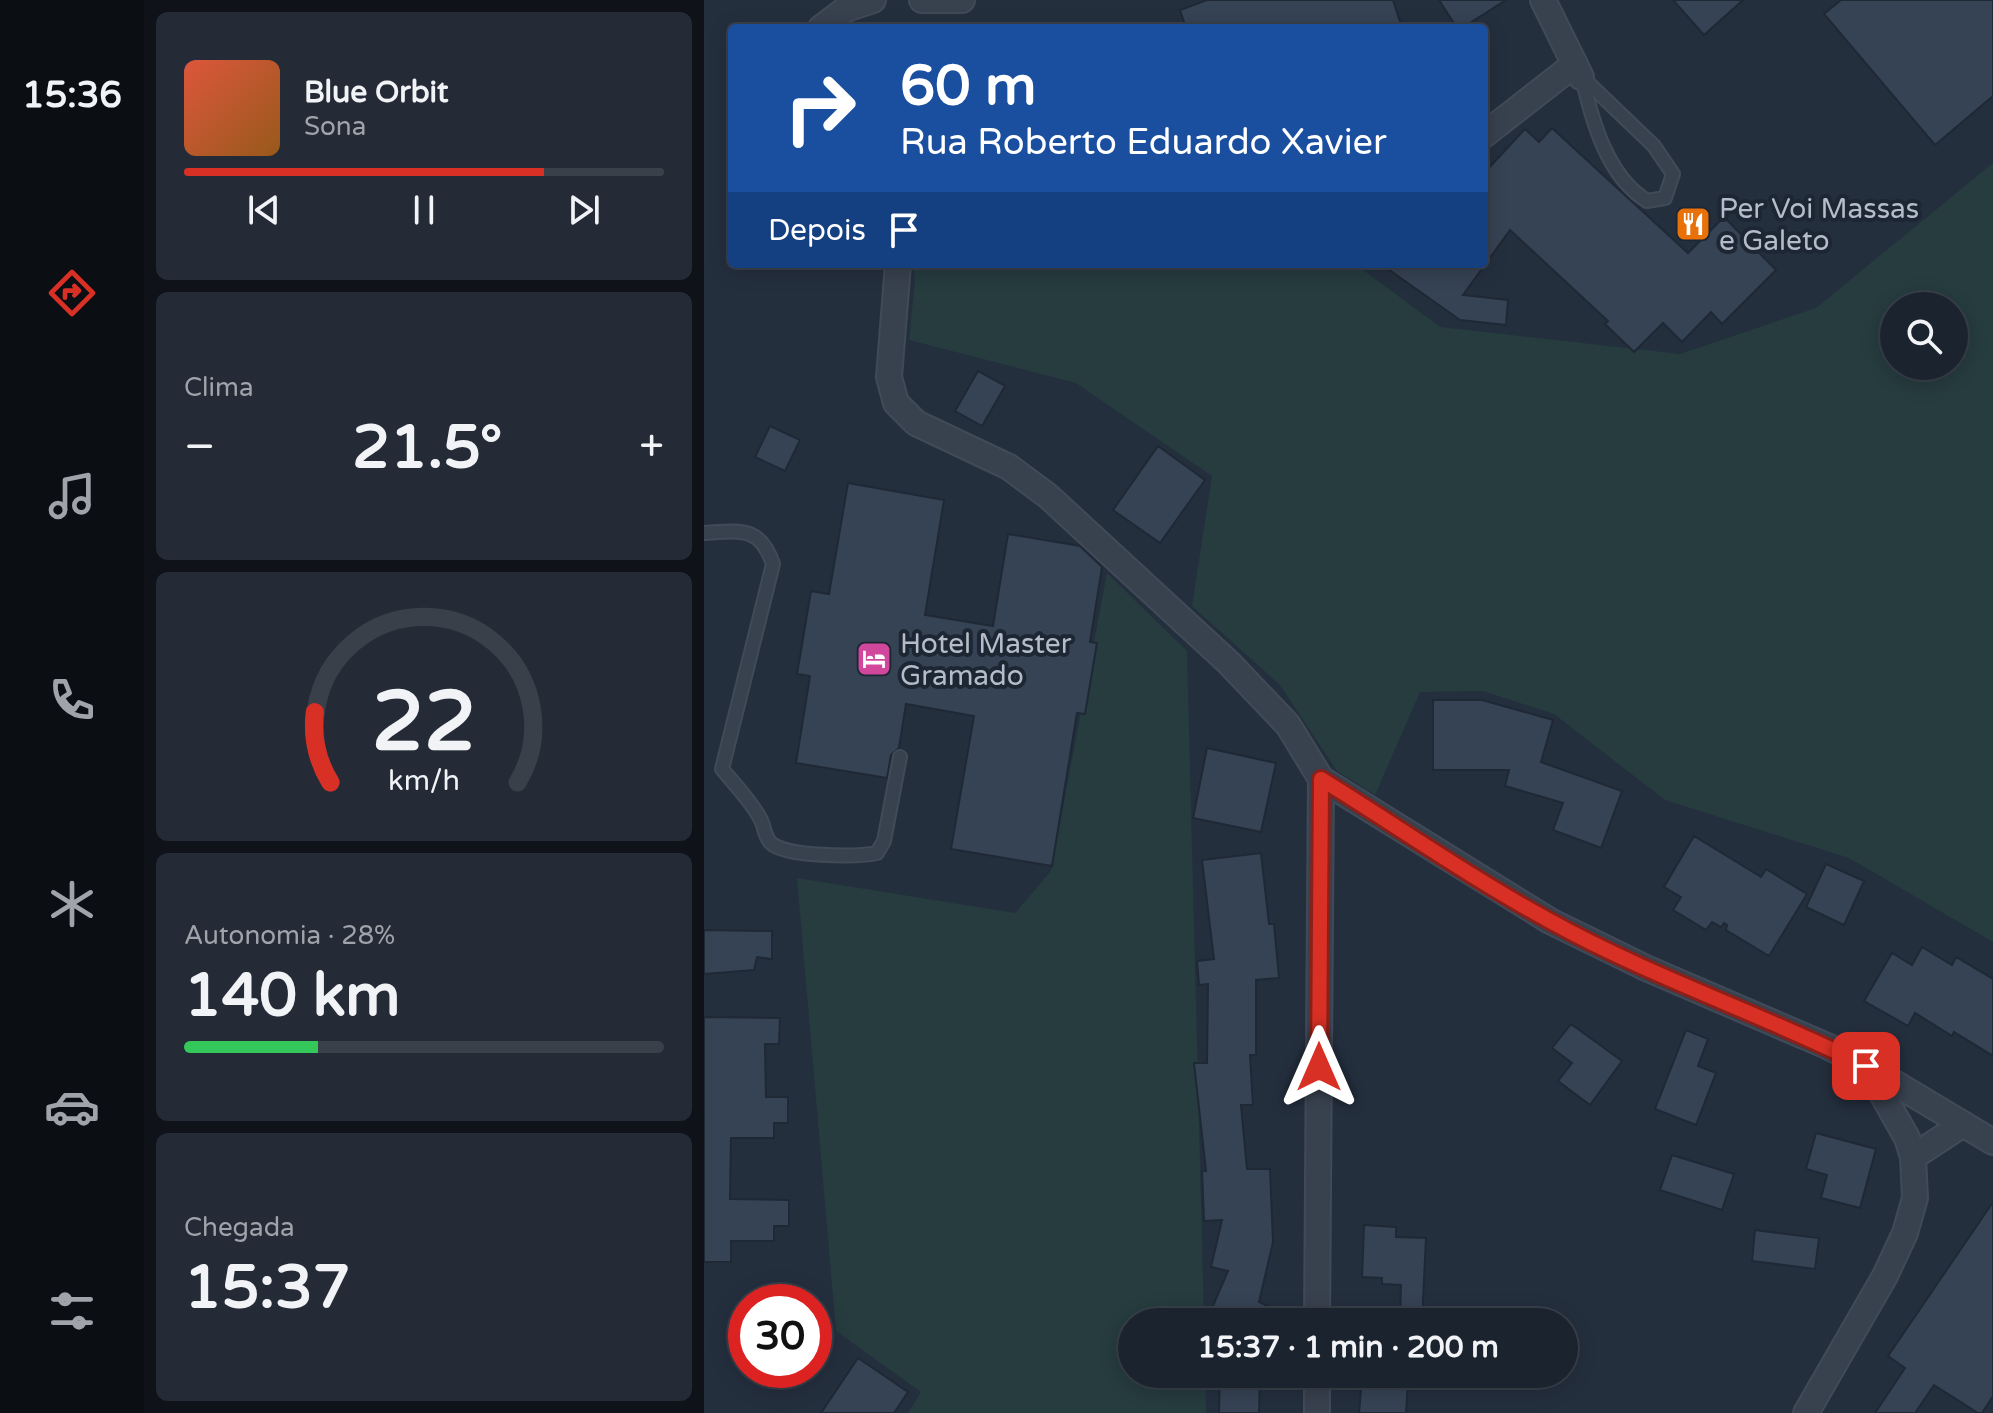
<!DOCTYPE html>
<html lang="pt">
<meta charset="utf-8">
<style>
:root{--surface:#1b232e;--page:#242b36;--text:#f1f3f6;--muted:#a0a4aa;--line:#39404a;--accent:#d93025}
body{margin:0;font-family:"Varela Round",sans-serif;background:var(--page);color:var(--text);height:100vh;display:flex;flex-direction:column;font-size:30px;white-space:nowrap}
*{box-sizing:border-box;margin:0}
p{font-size:26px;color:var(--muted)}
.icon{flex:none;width:44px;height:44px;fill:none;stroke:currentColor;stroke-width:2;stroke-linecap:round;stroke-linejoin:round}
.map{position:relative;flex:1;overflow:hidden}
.drawer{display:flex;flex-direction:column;gap:12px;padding:12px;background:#0f1319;width:560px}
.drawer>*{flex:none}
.guide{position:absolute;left:24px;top:24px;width:760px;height:244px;border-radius:8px;box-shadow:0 4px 20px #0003,0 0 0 2px var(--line);background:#1a4fa0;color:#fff;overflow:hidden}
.buttons{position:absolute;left:1176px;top:292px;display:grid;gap:16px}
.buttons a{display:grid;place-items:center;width:88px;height:88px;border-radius:50%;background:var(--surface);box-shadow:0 4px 20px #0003,0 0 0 2px var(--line);font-size:40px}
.speed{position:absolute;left:24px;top:1284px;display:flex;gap:16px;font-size:40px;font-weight:700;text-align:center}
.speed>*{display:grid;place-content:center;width:104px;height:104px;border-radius:50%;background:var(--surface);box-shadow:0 4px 20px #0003,0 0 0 2px var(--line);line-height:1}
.speed .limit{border:12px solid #d22;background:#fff;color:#111}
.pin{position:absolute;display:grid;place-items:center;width:68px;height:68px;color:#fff;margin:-34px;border-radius:16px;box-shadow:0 4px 12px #0006}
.me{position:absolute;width:88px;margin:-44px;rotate:0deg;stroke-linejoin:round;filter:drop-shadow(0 0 6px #0008)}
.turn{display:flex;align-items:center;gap:28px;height:168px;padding:0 40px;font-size:36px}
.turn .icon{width:104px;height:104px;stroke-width:2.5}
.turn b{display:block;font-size:56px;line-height:68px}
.then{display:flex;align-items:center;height:76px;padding:0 40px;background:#0003;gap:16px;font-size:30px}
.big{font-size:60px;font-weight:700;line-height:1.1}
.drawer .tile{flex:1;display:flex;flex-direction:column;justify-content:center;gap:12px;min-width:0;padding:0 28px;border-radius:12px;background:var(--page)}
.drawer .dial{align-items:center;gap:0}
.dial svg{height:208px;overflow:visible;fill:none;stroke:var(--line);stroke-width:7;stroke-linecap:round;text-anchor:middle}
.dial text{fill:var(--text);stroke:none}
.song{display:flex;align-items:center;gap:24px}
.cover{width:96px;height:96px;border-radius:12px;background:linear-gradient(135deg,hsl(10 70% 55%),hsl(30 70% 35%))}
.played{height:8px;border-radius:4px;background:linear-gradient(90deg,var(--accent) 75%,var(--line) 75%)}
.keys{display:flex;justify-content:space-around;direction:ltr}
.heat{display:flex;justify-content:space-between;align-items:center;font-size:44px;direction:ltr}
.charge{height:12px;border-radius:6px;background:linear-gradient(90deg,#34c759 28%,var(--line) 0)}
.trip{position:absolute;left:414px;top:1308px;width:460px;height:80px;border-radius:40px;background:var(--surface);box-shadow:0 4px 20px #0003,0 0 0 2px var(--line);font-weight:700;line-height:80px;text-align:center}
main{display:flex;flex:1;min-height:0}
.dock{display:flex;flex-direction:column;width:144px;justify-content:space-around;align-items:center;background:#0b0e12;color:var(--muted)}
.dock .icon{width:56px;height:56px}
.dock .on{color:var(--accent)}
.dock b{font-size:36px;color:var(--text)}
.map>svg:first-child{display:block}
.green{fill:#263c3f;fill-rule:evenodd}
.building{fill:#364354;stroke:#1f2835;stroke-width:2}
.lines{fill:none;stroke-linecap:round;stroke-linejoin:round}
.lane-casing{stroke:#414a57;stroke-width:16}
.street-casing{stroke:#414a57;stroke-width:28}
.lane{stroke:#38414e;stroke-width:12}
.street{stroke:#38414e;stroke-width:24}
.route-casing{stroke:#8d1f18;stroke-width:20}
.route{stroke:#d93025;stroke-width:14}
.labels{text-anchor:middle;stroke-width:8;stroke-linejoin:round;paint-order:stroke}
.poi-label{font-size:28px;fill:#b4bcc9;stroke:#1d2633;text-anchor:start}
</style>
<main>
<nav class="dock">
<b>15:36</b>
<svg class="icon on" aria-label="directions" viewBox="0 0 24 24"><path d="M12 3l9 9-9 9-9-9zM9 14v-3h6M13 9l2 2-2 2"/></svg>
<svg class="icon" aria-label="music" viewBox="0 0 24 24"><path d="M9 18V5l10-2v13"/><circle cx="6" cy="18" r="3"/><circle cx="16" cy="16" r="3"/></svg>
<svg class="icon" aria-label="phone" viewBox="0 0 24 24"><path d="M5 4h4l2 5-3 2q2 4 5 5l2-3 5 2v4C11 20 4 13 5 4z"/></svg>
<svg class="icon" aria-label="climate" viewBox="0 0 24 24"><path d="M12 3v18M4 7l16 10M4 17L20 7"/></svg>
<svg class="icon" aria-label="car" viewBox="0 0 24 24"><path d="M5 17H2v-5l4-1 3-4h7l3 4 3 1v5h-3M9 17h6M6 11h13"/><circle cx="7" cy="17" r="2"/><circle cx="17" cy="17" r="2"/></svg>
<svg class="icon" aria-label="filters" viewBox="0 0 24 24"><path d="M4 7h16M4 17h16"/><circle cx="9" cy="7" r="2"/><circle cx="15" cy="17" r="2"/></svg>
</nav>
<section class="drawer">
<div class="tile">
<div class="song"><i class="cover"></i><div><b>Blue Orbit</b><p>Sona</p></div></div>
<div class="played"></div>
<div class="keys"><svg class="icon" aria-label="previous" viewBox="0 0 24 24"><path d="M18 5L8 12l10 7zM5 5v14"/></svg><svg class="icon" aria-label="pause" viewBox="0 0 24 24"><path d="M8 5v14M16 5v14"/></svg><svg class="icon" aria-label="next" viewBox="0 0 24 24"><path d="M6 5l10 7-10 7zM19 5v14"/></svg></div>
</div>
<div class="tile"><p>Clima</p>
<div class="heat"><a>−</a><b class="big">21.5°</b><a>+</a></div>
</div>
<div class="tile dial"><svg viewBox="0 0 100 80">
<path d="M14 69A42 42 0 1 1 86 69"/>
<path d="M14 69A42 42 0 0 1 8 42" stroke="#d93025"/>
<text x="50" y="56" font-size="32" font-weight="700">22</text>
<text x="50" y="72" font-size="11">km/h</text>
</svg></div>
<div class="tile"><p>Autonomia · 28%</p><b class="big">140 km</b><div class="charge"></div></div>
<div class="tile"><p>Chegada</p><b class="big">15:37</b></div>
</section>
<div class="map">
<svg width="1289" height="1413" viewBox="0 0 1289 1413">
<rect width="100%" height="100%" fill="#242f3e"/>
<!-- green -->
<path class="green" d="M1289 163V942L1145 858 961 800 850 714 779 691 716 692 671 795 633 771 576 685 488 606 508 476 372 383 205 340 211 280 209 264H651L736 327 976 354 1112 308ZM1190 306H1250V366H1190Z
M403 573 483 651 500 1322H428V1374H501L502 1413H204L217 1392 132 1331 93 878 311 913 347 871Z"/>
<!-- building -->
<path class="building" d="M503 0H689L698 28H482L476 10Z
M735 0H802L758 28H753Z
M969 0H1039L1000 35Z
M1137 0H1289V96L1231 145 1120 14Z
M848 128 984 253 1020 217 1072 270 1018 324 1007 312 978 342 959 323 930 352 901 324 904 321 806 230 759 295 804 300 802 325 756 320 677 264H780V173L821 129 835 142Z
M274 371 301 386 278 426 251 411Z
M66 426 96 440 81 471 51 457Z
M454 446 501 480 456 543 409 510Z
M144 483 240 500 221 615 289 626 304 534 376 546 398 567 386 642 393 643 381 714 373 713 348 866 247 849 270 716 202 704 195 748 187 755 183 778 92 763 106 676 93 674 107 591 125 594Z
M729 700H778L849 720 837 762 918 791 897 848 849 830 859 803 801 786 805 770H729Z
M503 748 572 763 557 832 489 818Z
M990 836 1057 877 1062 869 1103 894 1065 956 1022 930 1023 925 1020 923 1017 927 1008 922 1002 930 969 910 977 897 960 887Z
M557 853 565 924H570L575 978 552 980V1055H546L549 1105H537L543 1169H566L569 1242 555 1302 598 1322H502L524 1271 507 1267 518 1220 500 1221 498 1171H502L490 1063H503L504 984 495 985 493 961 510 959 498 860Z
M1122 864 1160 881 1140 925 1102 907Z
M0 930 68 931V959L53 957 50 970 0 974Z
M1218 947 1248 965 1252 957 1289 979V1056L1250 1032 1248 1036 1211 1013 1204 1026 1160 1001 1188 953 1208 965Z
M0 1017 76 1018 75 1044H61L62 1097H84V1123H70V1138H27L26 1199 85 1200V1226H70V1241H27V1262H0Z
M867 1024 918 1061 886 1105 854 1081 868 1063 848 1048Z
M982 1030 1004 1039 994 1066 1012 1073 992 1125 951 1109Z
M1112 1133 1172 1149 1156 1208 1117 1198 1123 1175 1102 1169Z
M968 1155 1030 1174 1018 1210 956 1190Z
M1289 1202V1396L1278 1413H1274L1230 1385 1211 1413H1171L1201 1368 1184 1356Z
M660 1225 692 1227V1237L722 1238 718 1322H696L697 1285 678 1284V1278L658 1277Z
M1051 1230 1115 1238 1111 1269 1048 1261Z
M154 1358 204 1392 190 1413H117Z
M516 1374H556L555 1413H515Z
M658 1378 704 1382 702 1413H655Z"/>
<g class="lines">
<defs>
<path id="lane" d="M878 77 950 146 969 174 961 198 943 201C903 176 888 121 878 77Z
M0 533C35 531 56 525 69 564L18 769C31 785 48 802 57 820 61 828 60 836 67 843 81 857 153 857 173 853L180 841 196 757"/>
<path id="street" d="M218 0H258
M839 0 877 77
M117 28 142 9 169 0
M780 135 871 64
M194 264 185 377 192 403 212 423 305 467 344 496 525 663 584 725 617 779 846 921 942 968 1123 1046 1162 1066 1289 1142
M1209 1157 1259 1124
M613 1322 617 779
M613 1413V1374
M1102 1413 1181 1276 1201 1233 1211 1198 1209 1157 1203 1138 1164 1069"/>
</defs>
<!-- lane casing -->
<use href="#lane" class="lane-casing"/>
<!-- street casing -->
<use href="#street" class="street-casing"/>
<!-- lane -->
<use href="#lane" class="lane"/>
<!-- street -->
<use href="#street" class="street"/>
</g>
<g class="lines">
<defs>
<path id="route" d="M615 1067 617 779C693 826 767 878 846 921 947 977 1058 1014 1162 1066"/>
</defs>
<!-- route casing -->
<use href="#route" class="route-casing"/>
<!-- route -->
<use href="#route" class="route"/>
</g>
<!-- icons -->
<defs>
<symbol id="restaurant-square" viewBox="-11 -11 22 22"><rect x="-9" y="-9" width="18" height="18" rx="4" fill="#e8710a" stroke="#1d2633"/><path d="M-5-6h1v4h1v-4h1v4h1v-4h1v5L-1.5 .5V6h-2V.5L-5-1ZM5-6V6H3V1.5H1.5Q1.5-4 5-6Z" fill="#fff"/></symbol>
<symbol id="hotel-square" viewBox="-11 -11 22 22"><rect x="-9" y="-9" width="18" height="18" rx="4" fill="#d1479c" stroke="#1d2633"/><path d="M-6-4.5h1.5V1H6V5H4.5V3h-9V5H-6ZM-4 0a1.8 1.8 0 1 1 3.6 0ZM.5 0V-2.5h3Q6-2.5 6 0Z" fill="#fff"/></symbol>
</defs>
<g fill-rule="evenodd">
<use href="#restaurant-square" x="969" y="204" width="40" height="40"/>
<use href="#hotel-square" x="150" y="639" width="40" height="40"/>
</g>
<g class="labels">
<!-- poi labels -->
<g class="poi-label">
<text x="1015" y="218">Per Voi Massas<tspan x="1015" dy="32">e Galeto</tspan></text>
<text x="196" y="653">Hotel Master<tspan x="196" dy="32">Gramado</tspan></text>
</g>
</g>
</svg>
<div class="buttons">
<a><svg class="icon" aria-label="search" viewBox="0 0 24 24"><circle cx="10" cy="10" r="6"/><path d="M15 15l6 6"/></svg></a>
</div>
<div class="speed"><div class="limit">30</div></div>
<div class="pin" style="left:1162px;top:1066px;background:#d93025"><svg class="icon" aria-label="arrive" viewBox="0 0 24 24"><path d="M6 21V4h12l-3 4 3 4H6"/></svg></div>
<svg class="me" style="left:615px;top:1067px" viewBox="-20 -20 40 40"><path d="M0-17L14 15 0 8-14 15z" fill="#d93025" stroke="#fff" stroke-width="4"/></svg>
<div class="trip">15:37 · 1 min · 200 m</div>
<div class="guide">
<div class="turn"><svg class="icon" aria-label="right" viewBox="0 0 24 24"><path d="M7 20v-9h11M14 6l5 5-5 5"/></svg><div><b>60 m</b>Rua Roberto Eduardo Xavier</div></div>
<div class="then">Depois<svg class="icon" aria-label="arrive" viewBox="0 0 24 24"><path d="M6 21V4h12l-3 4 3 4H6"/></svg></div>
</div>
</div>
</main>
